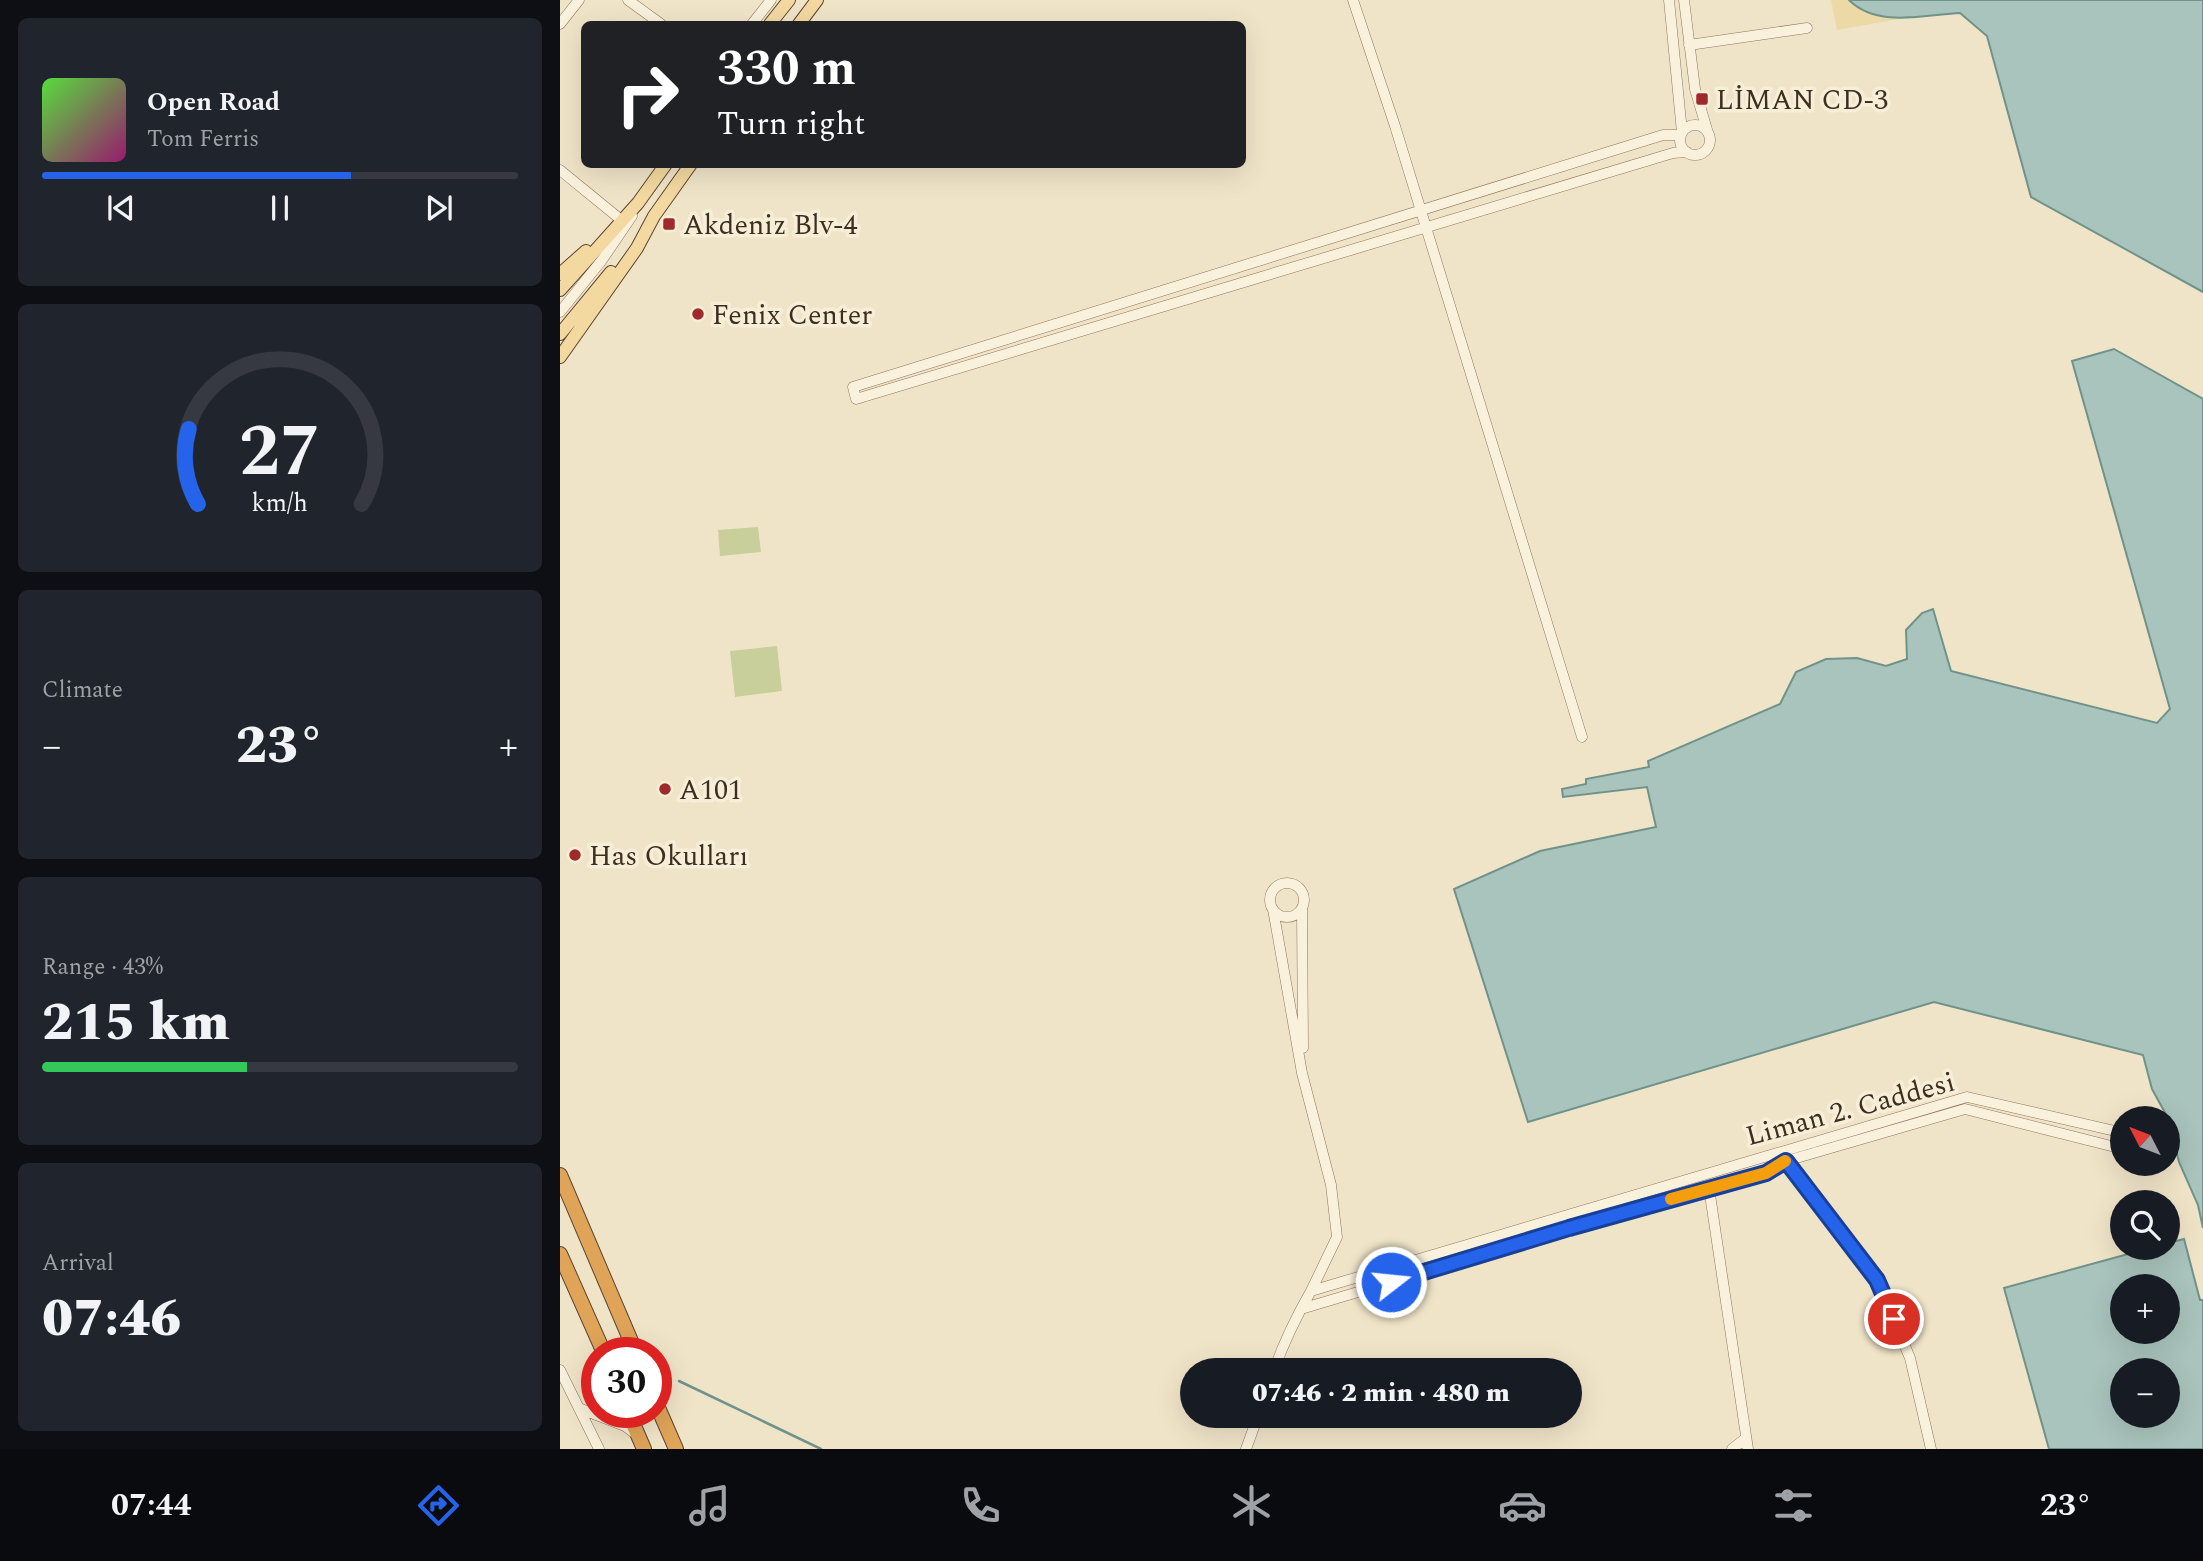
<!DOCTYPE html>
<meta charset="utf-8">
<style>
:root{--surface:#171b24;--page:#20242c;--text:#f1f3f6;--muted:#9ea1a6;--line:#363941;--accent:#2563eb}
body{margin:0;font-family:Spectral,serif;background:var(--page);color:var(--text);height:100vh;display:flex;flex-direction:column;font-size:26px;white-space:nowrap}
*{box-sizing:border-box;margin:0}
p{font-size:23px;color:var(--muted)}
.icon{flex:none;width:38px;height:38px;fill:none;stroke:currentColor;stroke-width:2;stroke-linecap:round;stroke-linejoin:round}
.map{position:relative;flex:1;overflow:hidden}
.details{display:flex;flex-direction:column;gap:18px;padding:18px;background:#0d0f14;width:560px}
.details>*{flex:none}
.hud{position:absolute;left:21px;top:21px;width:665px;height:147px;border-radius:10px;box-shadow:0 7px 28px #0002;background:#202124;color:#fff;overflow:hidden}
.needle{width:46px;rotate:312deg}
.tools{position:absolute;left:1550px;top:1106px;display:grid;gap:14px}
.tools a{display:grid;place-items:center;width:70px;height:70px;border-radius:50%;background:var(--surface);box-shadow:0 7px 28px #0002;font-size:35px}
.speed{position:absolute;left:21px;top:1337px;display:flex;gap:14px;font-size:35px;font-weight:700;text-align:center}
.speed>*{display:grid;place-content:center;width:91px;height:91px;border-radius:50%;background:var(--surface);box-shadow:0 7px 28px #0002;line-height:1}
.speed .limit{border:10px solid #d22;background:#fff;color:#111}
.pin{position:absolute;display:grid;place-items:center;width:60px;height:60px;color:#fff;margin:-30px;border:4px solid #fff;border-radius:50%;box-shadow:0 2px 7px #0007}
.me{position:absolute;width:77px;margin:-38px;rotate:74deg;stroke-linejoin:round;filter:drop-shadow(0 0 5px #0008)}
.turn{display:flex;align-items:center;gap:24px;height:147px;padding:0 21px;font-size:32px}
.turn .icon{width:91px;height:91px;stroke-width:2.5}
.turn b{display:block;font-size:49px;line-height:60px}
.big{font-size:52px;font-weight:800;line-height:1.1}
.details .card{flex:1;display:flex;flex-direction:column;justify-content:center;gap:10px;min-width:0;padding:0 24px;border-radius:10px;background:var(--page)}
.details .dial{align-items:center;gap:0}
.dial svg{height:182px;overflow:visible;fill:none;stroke:var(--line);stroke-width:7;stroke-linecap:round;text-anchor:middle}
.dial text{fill:var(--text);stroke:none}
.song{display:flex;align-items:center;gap:21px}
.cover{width:84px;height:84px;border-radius:10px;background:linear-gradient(135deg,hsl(110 70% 55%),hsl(320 70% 35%))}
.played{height:7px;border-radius:4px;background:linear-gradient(90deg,var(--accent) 65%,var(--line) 65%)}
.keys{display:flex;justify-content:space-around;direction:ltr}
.heat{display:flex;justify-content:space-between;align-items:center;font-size:38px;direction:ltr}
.charge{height:10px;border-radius:5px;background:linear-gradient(90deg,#34c759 43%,var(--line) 0)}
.trip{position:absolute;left:620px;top:1358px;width:402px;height:70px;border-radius:35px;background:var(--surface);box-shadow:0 7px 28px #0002;font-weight:800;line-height:70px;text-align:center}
.dock{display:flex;height:112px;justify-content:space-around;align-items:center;background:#090b0e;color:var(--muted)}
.dock .icon{width:49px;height:49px}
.dock .on{color:var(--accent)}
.dock b{font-size:32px;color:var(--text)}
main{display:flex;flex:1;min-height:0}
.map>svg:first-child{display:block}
.green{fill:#c9cf9b}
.sand{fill:#ecd9a5}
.water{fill:#a9c4bc;stroke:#6f938a;stroke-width:2;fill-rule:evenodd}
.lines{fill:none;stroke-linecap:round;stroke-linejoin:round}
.stream{stroke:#6f938a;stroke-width:2.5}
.minor-casing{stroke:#8d765c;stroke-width:11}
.major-casing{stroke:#5b4430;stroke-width:14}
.highway-casing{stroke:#5b4430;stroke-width:16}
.minor{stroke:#faf1dc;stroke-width:10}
.major{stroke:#f3d9a0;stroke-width:12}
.highway{stroke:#e0a458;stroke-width:14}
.route-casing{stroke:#184099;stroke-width:18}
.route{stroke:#2563eb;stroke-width:12}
.slow{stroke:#f59e0b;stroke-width:12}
.poi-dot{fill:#9e2a2b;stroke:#f7eed8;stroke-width:2.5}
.labels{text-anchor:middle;stroke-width:7;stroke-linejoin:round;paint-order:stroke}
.poi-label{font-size:28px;fill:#3d2e20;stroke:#f7eed8;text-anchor:start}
.street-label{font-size:28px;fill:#3d2e20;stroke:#f7eed8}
</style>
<main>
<section class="details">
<div class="card">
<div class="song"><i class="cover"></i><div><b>Open Road</b><p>Tom Ferris</p></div></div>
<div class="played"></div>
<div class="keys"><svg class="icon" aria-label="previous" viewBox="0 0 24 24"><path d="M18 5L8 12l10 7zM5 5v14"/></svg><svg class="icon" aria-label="pause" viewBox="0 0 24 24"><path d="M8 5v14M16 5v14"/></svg><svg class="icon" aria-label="next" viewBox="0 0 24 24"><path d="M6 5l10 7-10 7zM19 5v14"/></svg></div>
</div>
<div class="card dial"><svg viewBox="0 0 100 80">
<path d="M14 69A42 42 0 1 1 86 69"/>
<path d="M14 69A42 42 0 0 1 10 36" stroke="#2563eb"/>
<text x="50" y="56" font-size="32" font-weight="700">27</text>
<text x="50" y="72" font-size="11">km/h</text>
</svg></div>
<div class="card"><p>Climate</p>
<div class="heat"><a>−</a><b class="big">23°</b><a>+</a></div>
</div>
<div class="card"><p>Range · 43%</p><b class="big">215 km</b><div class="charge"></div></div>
<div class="card"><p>Arrival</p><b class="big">07:46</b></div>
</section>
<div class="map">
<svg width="1643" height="1449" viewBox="0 0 1643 1449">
<rect width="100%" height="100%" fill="#f0e4c8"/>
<!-- green -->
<path class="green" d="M198 527 201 552 160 556 158 530Z
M217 646 222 691 175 697 170 651Z"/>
<!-- sand -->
<path class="sand" d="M1271 0H1289C1307 18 1325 16 1350 17L1277 30Z"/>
<!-- water -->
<path class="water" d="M1289 0H1643V292L1471 197 1427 36 1400 13C1364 15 1317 28 1289 0Z
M1554 349 1643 399V1228L1638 1205 1619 1162 1608 1118 1592 1089 1583 1055 1374 1002 968 1122 894 889 980 851 1096 827 1087 787 1003 797 1002 789 1026 784V779L1089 767 1088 761 1220 704 1236 672 1266 659 1297 658 1326 666 1347 659 1346 630 1362 613 1373 609 1391 671 1597 723 1610 709 1512 361Z
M1624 1239 1640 1300H1643V1449H1489L1444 1288 1590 1248H1608V1243ZM1608 1286V1332H1563V1286ZM1608 1370V1416H1563V1370Z"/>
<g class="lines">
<!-- stream -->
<path class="stream" d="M119 1381 261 1449"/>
<defs>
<path id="minor" d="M68 0 101 24
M793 0 835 126 1022 737
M1109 0 1122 132
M1124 0 1135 89 1148 133
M0 24 19 0
M192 24 211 0
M1129 45 1247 28
M1120 140a15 15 0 1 1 30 0a15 15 0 1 1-30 0Z
M1120 135H1103L293 387 296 399C569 319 840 233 1113 153L1127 152
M0 170 60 219
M0 312 42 260 72 216
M710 900a17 17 0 1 1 34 0a17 17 0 1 1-34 0Z
M713 909 742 1073 771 1185 777 1237 751 1291
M742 909 743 1048
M1224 1158 1317 1280 1350 1358 1371 1449
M1149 1188 1188 1449
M0 1370 39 1449
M714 1370C724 1342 736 1317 751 1291L1407 1097 1555 1131 1560 1136 1558 1144 1551 1146 1405 1109 1226 1161 1206 1173 1009 1229 741 1309
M21 1409 65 1426 77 1435
M686 1449 698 1416
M1172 1449 1186 1438"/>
<path id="major" d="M210 24 229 0
M239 24 257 0
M0 274 26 251
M0 290 78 203 106 164
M0 334 51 272
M0 357 77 248 94 216 131 164"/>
<path id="highway" d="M0 1175 76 1353
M0 1254 44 1353
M96 1403 116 1449
M68 1412 84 1449"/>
</defs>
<!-- minor casing -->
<use href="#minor" class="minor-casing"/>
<!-- major casing -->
<use href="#major" class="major-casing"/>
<!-- highway casing -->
<use href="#highway" class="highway-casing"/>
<!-- minor -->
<use href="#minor" class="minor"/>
<!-- major -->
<use href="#major" class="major"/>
<!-- highway -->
<use href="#highway" class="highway"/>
</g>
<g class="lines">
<defs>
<path id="route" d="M831 1282 1009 1228 1206 1173 1226 1161 1317 1280 1334 1319"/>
</defs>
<!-- route casing -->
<use href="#route" class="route-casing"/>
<!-- route -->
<use href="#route" class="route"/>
<!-- slow -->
<path class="slow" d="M1111 1199 1206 1173 1225 1161"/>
</g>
<!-- markers -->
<g class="poi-dot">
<rect x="1135" y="92" width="14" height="14" rx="3.5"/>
<rect x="102" y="217" width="14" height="14" rx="3.5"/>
<circle cx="138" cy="314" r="7"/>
<circle cx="105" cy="789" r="7"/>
<circle cx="15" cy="855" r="7"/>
</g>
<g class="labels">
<!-- poi labels -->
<g class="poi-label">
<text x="1156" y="109">LİMAN CD-3</text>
<text x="123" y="234">Akdeniz Blv-4</text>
<text x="152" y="324">Fenix Center</text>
<text x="119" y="799">A101</text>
<text x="29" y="865">Has Okulları</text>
</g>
<!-- street labels -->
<g class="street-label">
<text transform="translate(1290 1108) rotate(-15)" y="10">Liman 2. Caddesi</text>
</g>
</g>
</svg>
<div class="tools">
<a><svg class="needle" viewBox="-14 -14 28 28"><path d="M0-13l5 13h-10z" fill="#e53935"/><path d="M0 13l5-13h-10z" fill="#9ea1a6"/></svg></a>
<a><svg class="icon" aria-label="search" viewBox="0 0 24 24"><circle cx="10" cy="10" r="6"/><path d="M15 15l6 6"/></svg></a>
<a>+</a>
<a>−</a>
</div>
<div class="speed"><div class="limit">30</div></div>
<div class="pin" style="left:1334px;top:1319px;background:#d93025"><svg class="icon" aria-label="arrive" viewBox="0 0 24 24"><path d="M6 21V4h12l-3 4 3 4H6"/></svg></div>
<svg class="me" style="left:831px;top:1282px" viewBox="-20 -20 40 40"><circle r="17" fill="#2563eb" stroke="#fff" stroke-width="3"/><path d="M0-11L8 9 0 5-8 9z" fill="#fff"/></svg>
<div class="trip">07:46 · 2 min · 480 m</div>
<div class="hud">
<div class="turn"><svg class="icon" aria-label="right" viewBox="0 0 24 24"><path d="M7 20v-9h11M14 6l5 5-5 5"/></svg><div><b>330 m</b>Turn right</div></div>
</div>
</div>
</main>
<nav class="dock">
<b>07:44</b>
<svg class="icon on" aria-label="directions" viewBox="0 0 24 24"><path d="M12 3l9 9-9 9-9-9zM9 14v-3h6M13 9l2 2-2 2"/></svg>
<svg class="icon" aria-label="music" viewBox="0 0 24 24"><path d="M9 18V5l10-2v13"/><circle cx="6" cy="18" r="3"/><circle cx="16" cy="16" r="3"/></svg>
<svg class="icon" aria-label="phone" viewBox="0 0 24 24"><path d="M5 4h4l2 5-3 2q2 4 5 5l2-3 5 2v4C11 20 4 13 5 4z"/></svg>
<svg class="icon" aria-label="climate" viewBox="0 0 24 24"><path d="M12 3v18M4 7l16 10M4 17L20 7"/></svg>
<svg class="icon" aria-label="car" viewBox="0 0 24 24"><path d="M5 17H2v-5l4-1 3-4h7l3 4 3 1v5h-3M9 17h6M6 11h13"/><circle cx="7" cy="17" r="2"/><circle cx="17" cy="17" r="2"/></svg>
<svg class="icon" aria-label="filters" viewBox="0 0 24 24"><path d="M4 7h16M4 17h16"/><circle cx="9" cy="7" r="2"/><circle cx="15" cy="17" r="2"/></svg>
<b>23°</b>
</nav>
